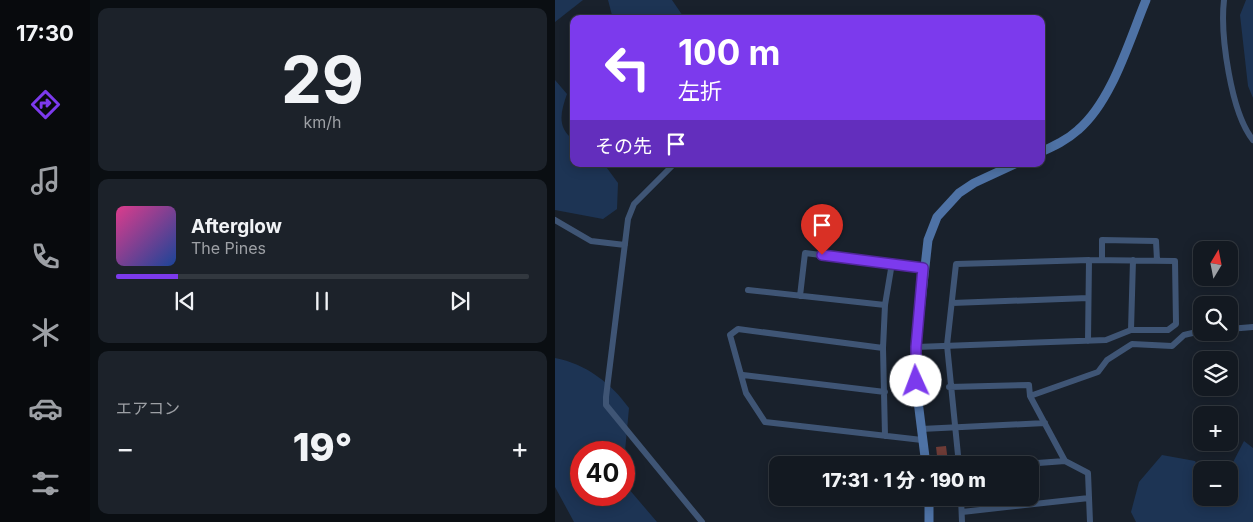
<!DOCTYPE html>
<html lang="ja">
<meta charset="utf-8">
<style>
:root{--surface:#131921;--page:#1c222a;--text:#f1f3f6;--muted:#9da0a5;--line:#32383f;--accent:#7c3aed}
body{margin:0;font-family:Inter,"Noto Sans JP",sans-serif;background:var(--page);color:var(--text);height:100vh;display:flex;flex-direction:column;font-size:19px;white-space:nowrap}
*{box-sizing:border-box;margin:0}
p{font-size:16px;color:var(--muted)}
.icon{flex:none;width:28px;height:28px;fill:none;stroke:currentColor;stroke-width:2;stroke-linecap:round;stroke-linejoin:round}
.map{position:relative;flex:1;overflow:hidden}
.details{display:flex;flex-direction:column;gap:8px;padding:8px;background:#0a0e12;width:465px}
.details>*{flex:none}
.top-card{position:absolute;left:15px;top:15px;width:475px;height:152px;border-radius:10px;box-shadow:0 2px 12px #0003,0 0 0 1px var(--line);background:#7c3aed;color:#fff;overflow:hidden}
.needle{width:32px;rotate:10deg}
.tools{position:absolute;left:638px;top:241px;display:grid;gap:10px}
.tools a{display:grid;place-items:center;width:45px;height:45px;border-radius:10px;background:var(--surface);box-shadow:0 2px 12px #0003,0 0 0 1px var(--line);font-size:25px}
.speed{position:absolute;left:15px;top:441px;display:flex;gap:10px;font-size:25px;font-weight:700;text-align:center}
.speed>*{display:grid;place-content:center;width:65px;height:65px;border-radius:50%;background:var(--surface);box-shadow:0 2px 12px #0003,0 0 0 1px var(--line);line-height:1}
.speed .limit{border:8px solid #d22;background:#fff;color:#111}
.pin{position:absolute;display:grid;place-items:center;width:42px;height:42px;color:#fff;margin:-51px -21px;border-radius:50% 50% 50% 0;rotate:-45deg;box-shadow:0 0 5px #0007}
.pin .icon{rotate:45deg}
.me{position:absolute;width:55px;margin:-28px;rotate:358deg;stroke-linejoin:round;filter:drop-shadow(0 0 4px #0008)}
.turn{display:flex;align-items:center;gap:18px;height:105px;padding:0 25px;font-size:22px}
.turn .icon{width:65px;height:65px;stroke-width:2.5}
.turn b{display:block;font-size:35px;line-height:42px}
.then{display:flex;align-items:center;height:48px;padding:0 25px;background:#0003;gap:10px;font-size:19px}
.big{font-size:38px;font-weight:800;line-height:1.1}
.details .widget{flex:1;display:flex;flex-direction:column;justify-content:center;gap:8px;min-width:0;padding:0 18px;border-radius:10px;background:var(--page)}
.details .dial{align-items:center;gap:0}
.dial b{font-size:65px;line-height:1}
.song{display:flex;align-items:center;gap:15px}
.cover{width:60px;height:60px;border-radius:8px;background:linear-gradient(135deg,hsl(330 70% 55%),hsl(220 70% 35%))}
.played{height:5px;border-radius:2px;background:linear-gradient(90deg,var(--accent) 15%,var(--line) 15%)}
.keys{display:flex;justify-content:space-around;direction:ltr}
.heat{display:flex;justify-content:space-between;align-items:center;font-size:28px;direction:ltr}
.trip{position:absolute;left:214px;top:456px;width:270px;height:50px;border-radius:10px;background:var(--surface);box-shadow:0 2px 12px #0003,0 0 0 1px var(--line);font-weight:800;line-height:50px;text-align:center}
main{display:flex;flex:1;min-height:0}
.tabs{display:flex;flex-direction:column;width:90px;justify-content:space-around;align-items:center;background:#080a0d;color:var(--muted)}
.tabs .icon{width:35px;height:35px}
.tabs .active{color:var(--accent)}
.tabs b{font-size:22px;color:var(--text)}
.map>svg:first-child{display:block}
.green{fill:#1d3454}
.building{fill:#6f3c37}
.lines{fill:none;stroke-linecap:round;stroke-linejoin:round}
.street{stroke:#3f5575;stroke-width:6}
.secondary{stroke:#4e72a5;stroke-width:9}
.route-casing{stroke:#51269a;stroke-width:12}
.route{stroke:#7c3aed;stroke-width:9}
</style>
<main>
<nav class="tabs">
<b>17:30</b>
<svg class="icon active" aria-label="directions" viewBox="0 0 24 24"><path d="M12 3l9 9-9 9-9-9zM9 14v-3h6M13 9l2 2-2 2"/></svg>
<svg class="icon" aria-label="music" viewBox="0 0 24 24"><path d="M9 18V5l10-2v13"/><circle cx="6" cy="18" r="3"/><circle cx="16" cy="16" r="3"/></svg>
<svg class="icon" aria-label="phone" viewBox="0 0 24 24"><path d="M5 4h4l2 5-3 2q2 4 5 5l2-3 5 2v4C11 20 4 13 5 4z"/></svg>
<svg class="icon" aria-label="climate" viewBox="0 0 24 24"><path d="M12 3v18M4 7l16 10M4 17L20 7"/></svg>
<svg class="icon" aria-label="car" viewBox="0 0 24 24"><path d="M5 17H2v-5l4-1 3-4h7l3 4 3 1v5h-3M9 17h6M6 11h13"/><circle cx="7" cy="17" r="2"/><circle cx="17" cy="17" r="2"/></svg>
<svg class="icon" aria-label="filters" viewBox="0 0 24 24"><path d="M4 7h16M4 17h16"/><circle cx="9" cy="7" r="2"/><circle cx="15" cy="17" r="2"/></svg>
</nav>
<section class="details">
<div class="widget dial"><b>29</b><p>km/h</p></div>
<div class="widget">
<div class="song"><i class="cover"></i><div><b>Afterglow</b><p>The Pines</p></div></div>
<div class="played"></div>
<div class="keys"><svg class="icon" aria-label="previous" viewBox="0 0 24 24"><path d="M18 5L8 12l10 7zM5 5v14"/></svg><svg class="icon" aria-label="pause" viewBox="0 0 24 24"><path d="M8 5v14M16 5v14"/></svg><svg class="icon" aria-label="next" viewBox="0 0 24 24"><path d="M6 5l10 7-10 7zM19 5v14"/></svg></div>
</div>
<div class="widget"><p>エアコン</p>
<div class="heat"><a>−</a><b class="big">19°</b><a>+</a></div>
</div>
</section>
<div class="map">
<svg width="698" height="522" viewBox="0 0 698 522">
<rect width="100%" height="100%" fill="#19212c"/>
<!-- green -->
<path class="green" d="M0 0H28L0 22Z
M53 0H117L130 19H58Z
M691 0H698V98L693 86 685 15Z
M0 80 12 94C6 111 1 128 19 140V164H49L63 183 62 209 48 219 0 210Z
M0 358C31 364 56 383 74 408L69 462V452H26V495H69V466L73 488 102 522H19L0 487Z
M689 441 698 448V522H581L576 512 584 482 607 455 640 461 646 472V498H674V470Z"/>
<!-- building -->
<path class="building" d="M391 446 393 462 383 464 381 447Z"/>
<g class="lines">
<!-- street -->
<path class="street" d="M669 0C665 35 676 113 698 140
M119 164 79 204 73 219 51 397V405L147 522
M0 220 36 241 70 245
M547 260V240L601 241 602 260
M193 290 330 305
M245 296 250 253 368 268
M397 303 533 298
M674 329 698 327
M576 330 578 260
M533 341 534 260
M361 347 551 340 576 330H613L621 324 620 261 534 260 401 264 392 345 404 465
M328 348 183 329 175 335 191 393 210 422 367 440
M188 375 330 392
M394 387 474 385 475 396 510 461
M475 396 543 372 552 360 577 344 617 346 629 335 646 331
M366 429 490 423
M330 436 328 348 330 305 337 263
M456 465 510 461 533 473 535 522
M406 498 407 522
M407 512 534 498"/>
<!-- secondary -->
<path class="secondary" d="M486 152C499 146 512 140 523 130 557 101 574 41 591 0
M371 465 362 393 361 347 373 240 382 217 404 193 419 183 460 164
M374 522V498"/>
</g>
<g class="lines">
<defs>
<path id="route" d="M267 255 368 268 361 347V381"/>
</defs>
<!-- route casing -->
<use href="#route" class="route-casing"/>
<!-- route -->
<use href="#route" class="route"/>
</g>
</svg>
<div class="tools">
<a><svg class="needle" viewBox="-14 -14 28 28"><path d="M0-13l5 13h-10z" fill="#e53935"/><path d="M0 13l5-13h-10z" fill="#9da0a5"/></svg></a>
<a><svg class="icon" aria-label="search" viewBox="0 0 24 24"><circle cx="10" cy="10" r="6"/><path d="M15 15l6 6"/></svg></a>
<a><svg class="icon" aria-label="layers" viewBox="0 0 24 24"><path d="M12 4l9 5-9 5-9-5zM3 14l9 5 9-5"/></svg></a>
<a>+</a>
<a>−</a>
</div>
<div class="speed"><div class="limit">40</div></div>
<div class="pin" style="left:267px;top:255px;background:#d93025"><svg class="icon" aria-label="arrive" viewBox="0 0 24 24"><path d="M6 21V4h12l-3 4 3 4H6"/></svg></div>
<svg class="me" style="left:361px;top:381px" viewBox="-20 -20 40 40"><circle r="19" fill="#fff"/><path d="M0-13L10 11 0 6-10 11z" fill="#7c3aed"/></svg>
<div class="trip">17:31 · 1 分 · 190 m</div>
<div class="top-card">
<div class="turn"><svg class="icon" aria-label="left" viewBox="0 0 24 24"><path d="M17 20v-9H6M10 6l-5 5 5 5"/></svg><div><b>100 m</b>左折</div></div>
<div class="then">その先<svg class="icon" aria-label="arrive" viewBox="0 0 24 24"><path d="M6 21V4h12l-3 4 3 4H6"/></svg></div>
</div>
</div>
</main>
